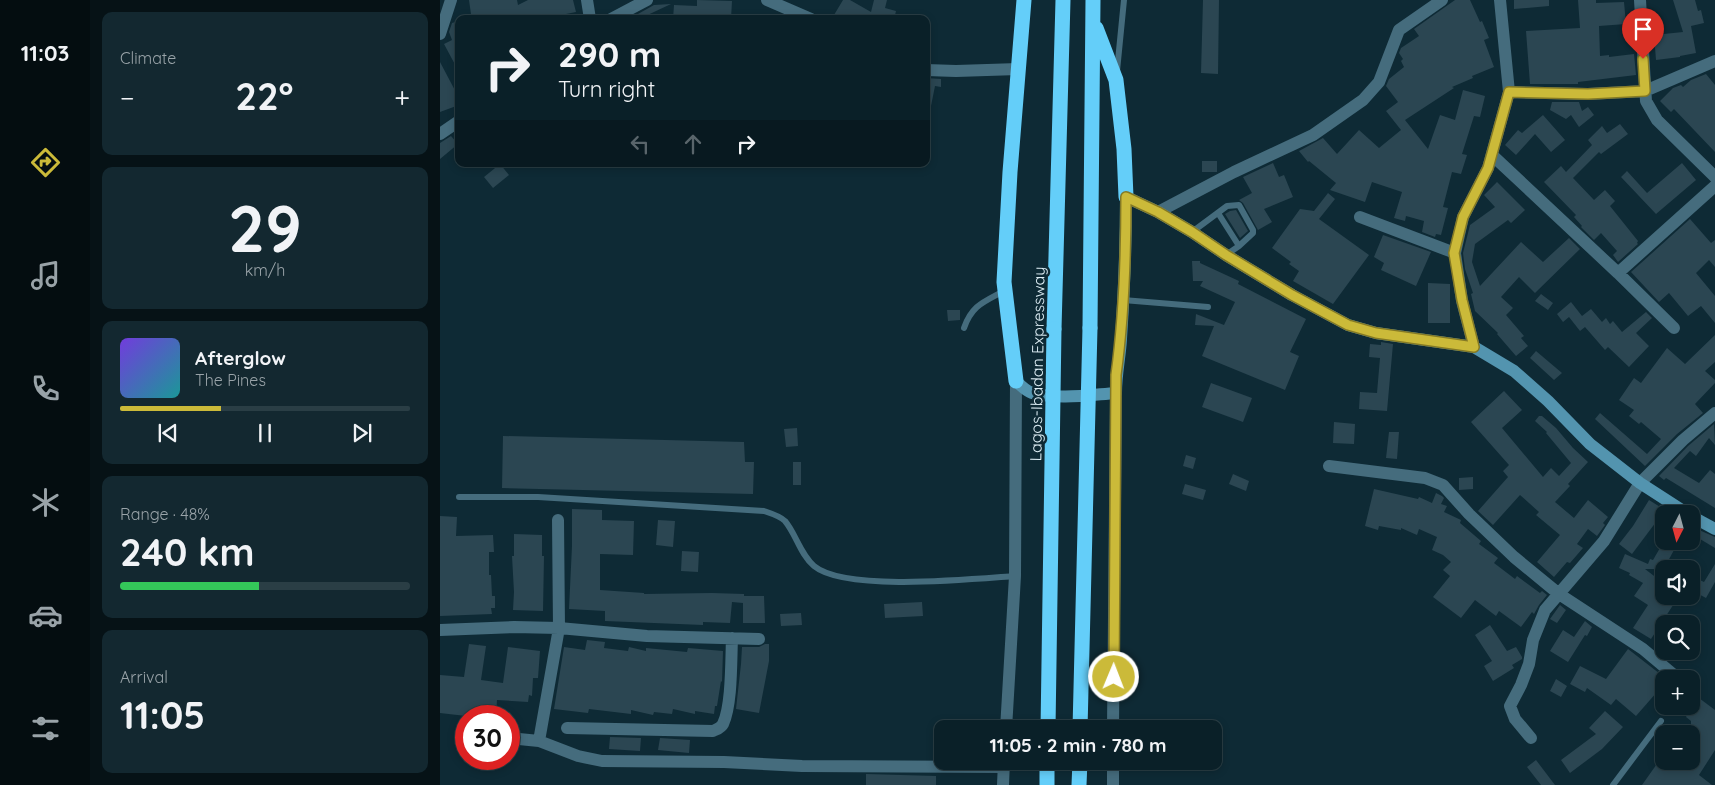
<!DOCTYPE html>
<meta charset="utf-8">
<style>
:root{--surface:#0a2028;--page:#132830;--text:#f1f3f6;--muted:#99a3a8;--line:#2a3e45;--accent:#cbba39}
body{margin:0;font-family:Quicksand,sans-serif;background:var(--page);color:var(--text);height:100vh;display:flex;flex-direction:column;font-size:19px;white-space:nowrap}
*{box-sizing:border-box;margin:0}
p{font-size:16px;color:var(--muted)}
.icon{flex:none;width:28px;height:28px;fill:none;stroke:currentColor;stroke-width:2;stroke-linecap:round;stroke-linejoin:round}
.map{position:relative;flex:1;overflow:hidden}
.details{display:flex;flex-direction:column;gap:12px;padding:12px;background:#061216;width:350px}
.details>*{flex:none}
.hud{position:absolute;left:15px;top:15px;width:475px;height:152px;border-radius:10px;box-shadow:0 2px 8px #0003,0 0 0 1px var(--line);background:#0a2028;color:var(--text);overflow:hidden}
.needle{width:32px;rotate:186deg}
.fabs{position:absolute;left:1215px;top:505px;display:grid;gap:10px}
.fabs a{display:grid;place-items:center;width:45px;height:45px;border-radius:10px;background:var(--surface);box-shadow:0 2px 8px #0003,0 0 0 1px var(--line);font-size:25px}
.speed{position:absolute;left:15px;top:705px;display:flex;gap:10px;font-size:25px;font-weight:700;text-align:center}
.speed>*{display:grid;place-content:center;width:65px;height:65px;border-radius:50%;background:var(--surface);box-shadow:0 2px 8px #0003,0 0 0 1px var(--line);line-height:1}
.speed .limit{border:8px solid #d22;background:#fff;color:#111}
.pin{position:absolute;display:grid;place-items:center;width:42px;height:42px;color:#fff;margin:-51px -21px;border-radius:50% 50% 50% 0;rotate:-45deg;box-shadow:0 0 5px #0007}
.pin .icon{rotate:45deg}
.me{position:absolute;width:55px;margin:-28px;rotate:1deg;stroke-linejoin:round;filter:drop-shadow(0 0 4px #0008)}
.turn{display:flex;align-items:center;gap:18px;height:105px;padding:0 20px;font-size:22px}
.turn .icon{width:65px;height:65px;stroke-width:2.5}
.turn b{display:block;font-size:35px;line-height:42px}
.lanes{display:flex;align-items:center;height:48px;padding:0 20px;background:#0003;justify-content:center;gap:25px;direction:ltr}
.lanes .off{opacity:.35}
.big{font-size:38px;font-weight:700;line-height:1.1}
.details .widget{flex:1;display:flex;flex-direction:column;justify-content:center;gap:8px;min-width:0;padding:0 18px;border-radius:10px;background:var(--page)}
.details .dial{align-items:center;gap:0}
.dial b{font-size:65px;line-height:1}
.song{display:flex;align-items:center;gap:15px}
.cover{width:60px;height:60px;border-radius:8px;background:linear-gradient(135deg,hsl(260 70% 55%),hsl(180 70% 35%))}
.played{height:5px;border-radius:2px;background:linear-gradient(90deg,var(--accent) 35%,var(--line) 35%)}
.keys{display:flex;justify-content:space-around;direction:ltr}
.heat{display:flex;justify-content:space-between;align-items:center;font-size:28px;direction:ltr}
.charge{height:8px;border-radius:4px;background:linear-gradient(90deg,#34c759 48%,var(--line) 0)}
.trip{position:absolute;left:494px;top:720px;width:288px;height:50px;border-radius:10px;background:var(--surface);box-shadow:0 2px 8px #0003,0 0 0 1px var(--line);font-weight:700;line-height:50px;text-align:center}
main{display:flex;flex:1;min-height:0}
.tab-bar{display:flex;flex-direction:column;width:90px;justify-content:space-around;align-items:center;background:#040d10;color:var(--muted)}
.tab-bar .icon{width:35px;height:35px}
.tab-bar .active{color:var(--accent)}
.tab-bar b{font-size:22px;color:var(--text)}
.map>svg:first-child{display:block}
.building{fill:#2b4652}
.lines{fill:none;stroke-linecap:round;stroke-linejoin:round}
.lane{stroke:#456c7d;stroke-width:6}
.street{stroke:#456c7d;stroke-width:12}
.secondary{stroke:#5394af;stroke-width:12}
.highway{stroke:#64cef9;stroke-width:15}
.highway-bridge{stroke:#64cef9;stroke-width:15}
.route-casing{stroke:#847925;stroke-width:12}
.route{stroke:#cbba39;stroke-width:9}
.labels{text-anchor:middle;stroke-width:5;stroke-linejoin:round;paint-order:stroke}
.street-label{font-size:16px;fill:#deeef5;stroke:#0e2a35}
</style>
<main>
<nav class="tab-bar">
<b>11:03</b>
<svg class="icon active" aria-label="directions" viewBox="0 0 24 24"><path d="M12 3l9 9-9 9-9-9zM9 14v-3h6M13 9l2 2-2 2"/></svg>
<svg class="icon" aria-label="music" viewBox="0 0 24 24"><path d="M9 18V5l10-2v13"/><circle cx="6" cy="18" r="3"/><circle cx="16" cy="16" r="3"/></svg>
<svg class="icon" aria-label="phone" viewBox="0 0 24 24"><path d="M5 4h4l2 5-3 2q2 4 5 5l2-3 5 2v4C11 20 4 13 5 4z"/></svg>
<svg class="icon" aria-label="climate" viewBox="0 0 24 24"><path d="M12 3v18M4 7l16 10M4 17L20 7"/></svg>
<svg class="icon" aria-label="car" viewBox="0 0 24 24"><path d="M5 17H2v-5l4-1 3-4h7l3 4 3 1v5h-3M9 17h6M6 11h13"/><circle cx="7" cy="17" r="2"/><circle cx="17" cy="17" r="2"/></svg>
<svg class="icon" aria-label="filters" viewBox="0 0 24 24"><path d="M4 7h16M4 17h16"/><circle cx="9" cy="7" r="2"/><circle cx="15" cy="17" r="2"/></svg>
</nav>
<section class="details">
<div class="widget"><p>Climate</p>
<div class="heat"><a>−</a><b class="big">22°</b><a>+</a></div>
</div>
<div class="widget dial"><b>29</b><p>km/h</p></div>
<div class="widget">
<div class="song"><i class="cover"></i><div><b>Afterglow</b><p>The Pines</p></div></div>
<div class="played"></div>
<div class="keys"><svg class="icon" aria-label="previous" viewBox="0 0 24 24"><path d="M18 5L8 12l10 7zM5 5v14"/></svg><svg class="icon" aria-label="pause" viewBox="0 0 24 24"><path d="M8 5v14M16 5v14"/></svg><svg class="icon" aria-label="next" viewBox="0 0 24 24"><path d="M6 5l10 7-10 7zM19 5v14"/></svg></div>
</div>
<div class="widget"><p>Range · 48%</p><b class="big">240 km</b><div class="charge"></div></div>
<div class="widget"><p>Arrival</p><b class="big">11:05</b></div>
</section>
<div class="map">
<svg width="1275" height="785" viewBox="0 0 1275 785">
<rect width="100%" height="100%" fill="#0e2a35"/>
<!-- building -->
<path class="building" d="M29 0H77L78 5 88 0H133L136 12 126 14 129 19H31V17L38 15 31 14Z
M257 0 292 1 291 19H274V17L250 15V19H233L234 5 257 6Z
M403 0H410L431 12 434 0H447L445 8 456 11 454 19H401L394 15Z
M763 0H779L778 74 761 73Z
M1015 0H1030L1040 22 1042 21 1049 38 1044 40 1054 67 1032 76 1033 78 1012 87 1014 88 965 120 988 149 1000 115 1015 120 1023 90 1045 96 1040 117 1034 116 1022 154 1027 155 1021 174 1012 172 1003 207 1008 208 1001 235 996 234 995 237 982 232 984 221 966 216 965 221 954 218 962 192 932 182 925 202 890 190 896 183 869 161 868 162 859 151 883 138 897 154 919 130 939 148 961 130 946 111 958 102 946 86 949 79 964 67 961 61 963 59 959 53 961 48 979 36 974 29Z
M1074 0H1109V6L1074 9Z
M1138 0H1156V3L1184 2 1186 24 1159 26 1160 56 1169 55V57L1194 54 1196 75 1138 82V84H1090L1086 31 1140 28Z
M1233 0H1255L1258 11 1261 10 1264 23 1251 26 1256 53 1240 56V57L1216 60 1214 35 1243 32Z
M231 4 199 19H189L214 5Z
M19 21V72L4 44 12 40 9 32 12 23Z
M0 62 19 98V105L0 112Z
M1266 74 1275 85V152L1234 109 1231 112 1220 101 1233 88 1241 85 1243 87 1251 80Z
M486 78 501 79V87L495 86 490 111H486Z
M1112 102H1139L1142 111 1148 107 1154 115 1139 127 1131 115 1126 119 1110 110Z
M1103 115 1125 140 1111 152 1095 134 1076 155 1065 145 1078 130 1082 133Z
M1180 124 1188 134 1161 154 1159 152 1133 178 1154 200 1165 190 1175 201 1170 206 1198 241 1197 243 1198 244 1178 262 1173 255 1177 251 1161 233 1154 240 1141 227 1142 226 1134 217 1136 215 1104 182 1121 166 1126 172 1152 145 1148 140 1162 126 1167 133Z
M11 136 18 144 0 159V143Z
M762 161H777V172H762Z
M833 163 839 177 844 175 853 197 824 209 832 222 818 230 803 203 799 200 812 193 803 177Z
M1242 163 1256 180 1216 214 1181 177 1187 171 1207 193Z
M60 164 69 175 53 188 44 177Z
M1057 182 1085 210 1071 223 1068 220 1035 244 1032 262 1040 286 1081 242 1103 262 1129 238 1140 249 1095 293 1079 277 1061 297 1073 308 1066 315 1084 336 1081 338 1088 346 1076 356 1057 334 1058 333 1035 311 1031 294 1033 293 1025 269 1023 253 1030 225 1055 207 1044 195Z
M888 193 895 199 879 219 929 255 893 304 853 281 859 271 849 264 851 262 832 248 860 209 874 211Z
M796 210 808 231 800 238 785 214 790 211Z
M1250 219 1271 243 1275 240V267L1269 260 1256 273 1275 296V323L1261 306 1248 316 1229 293 1219 302 1191 272Z
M943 235 991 252 976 286 941 270 944 263 934 257Z
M752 261H760V263L799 281 798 284 866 319 850 352 859 356 845 390 762 356 774 326 755 325 756 314 784 325 795 302 760 286 763 281H753Z
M988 283 1010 284V323H988Z
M1101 294 1113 303 1108 310 1095 301Z
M1131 302 1142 316 1151 309 1162 322 1166 318 1170 324 1173 321 1182 332 1206 312 1212 318 1196 333 1209 346 1189 367 1168 347 1165 350 1145 327 1140 331 1129 317 1123 322 1117 314Z
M507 310H520V320L508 321Z
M1275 335V362L1265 371 1275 380V383L1255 404 1263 413 1237 434 1205 466 1155 419 1160 413 1207 454 1221 439 1201 422 1199 424 1189 416 1194 410 1179 400 1194 378 1201 383 1227 348 1245 364Z
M941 342 953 344 947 411 919 409 920 392 937 393 940 358 929 357 930 344 941 345Z
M1096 351 1122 373 1114 380 1090 358Z
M771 383 812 398 803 422 762 407Z
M1064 391 1082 410 1062 428 1103 477 1111 468 1119 476 1131 463 1106 433 1107 432 1095 421 1099 416H1102L1116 428 1133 448 1148 462 1128 484 1130 486 1115 502 1134 518 1148 500 1168 517 1163 523 1165 525 1157 536 1148 529 1137 544 1143 548 1130 563 1127 562 1114 577 1097 562 1120 535 1096 515 1099 512 1080 495 1053 525 1038 511 1068 477 1063 471 1069 465 1031 422Z
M894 422 915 424 914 444 893 443Z
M1274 424 1275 445 1269 438 1256 456 1250 451 1234 468 1259 483 1270 470 1275 474V508L1226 478 1224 480 1219 476 1248 446Z
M357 428 358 446 346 447 344 429Z
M949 432H959L957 459 946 458Z
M63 436 304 442 305 462H314L313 494 62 488Z
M746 455 756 458 753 469 743 466Z
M353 462H361V485H353Z
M793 474 809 481 806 491 789 484Z
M1033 477V489L1019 490V478Z
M745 484 766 490 763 500 742 494Z
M934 489 978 499 979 497 992 503 996 493 1002 496 1004 498 1001 504 1007 506 1004 512 1021 520 1020 523 1041 541 1039 544 1058 558 1054 563 1075 579 1077 576 1100 593 1102 591 1107 595 1099 605 1094 614 1092 612 1081 627 1059 611 1056 616 1035 600 1021 618 993 597 1010 576 1003 570 1011 562 1003 555 992 550 997 537 979 529 977 535 961 528V530L939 526 938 530 925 526Z
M1209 500 1225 510 1192 554 1179 544 1193 526Z
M132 509 162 510V520L194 521 193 555 160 554V590L204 593V594L272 593 304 594V596H324L325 623H303V603L292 602 290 623 263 622V625L165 621V611L129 609 132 546Z
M0 516 17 517 16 536 53 535 54 552H49V575H51L52 596H55V608H51L52 614 0 616Z
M218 520 235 521 233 547 216 545Z
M1259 530 1275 537V548L1255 536Z
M74 534 102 535V556H104L103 611 73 610 74 592 72 556H74Z
M1224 541H1239L1228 561 1240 569H1205L1218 579 1215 582 1224 587V596H1239L1211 639 1193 628 1208 605 1194 596 1203 583 1189 575 1190 573 1179 568 1185 554 1208 564 1210 559 1213 560Z
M242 551 259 552 258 572 241 571Z
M1275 564V582L1266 598 1251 590V576L1264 582Z
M482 602 483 616 445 618 444 604Z
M1120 605 1126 610 1117 623 1110 619Z
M361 613 362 625 341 626 340 614Z
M1145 621 1152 627 1147 636 1145 635 1128 662 1110 651 1123 630 1134 637Z
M1050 625 1067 651 1076 647 1082 657V659L1072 665 1074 668 1053 681 1044 666 1052 661 1035 635Z
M147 640 165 642 164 648 188 651 189 647 206 651V648L247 652 248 648 283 651 282 682 281 681 277 706H275L274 714 255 711V714L233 709 232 714 214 712 213 715 191 710V714L149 709 148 713 114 709 124 647 145 650Z
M29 644 46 646 41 680 63 683 68 647 100 651 98 678H93L92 696 89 695 88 702 57 700 56 716H26L0 713V675L24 677Z
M325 644H329V661L319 713 296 709 301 664 302 647H319Z
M1188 649 1224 677V696L1217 692 1196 716 1176 699 1171 705 1147 688 1145 692 1130 684 1140 666 1166 679Z
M1116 679 1127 686 1121 697 1110 691Z
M1251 697 1257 701 1259 698 1275 710V750L1259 775 1272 785H1202L1219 761H1251V721L1246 717 1248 713 1238 706H1251Z
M1165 711 1183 727 1162 749 1130 773 1121 760 1156 734 1149 728Z
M170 737 201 738 200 751 169 749Z
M220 738 250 740 249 753 218 750Z
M1096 760 1115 785H1101L1087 767Z
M426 774 496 776V785H426Z"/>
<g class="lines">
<!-- lane -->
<path class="lane" d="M677 71 684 0
M778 213 799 246
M752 232 787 206 799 205 813 230V233L799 246 786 255
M683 300 768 307
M524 328C532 305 544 302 564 291
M19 497H98L324 511C330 513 340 516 345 521 356 534 360 554 374 566 405 592 533 579 575 576
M1173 785 1221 721"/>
<!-- street -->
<path class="street" d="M147 0 150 19
M327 0 371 19
M1200 0 1206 101 1217 120 1275 177
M171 19 207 0
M0 34 11 0
M486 70 516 71 579 69
M1069 92 1148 94 1205 91 1275 61
M0 134 19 121
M1052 155 1178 273 1234 328
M718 212 794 172 873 135 923 100 939 82 959 30 1002 0
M920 217 1015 253
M1178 273 1275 186
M1034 347 1022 301 1015 253 1023 217 1048 168 1069 92 1060 0
M889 466 985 478 1003 485 1029 514 1074 557 1119 594 1203 649 1234 675
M118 520 119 628 99 741 138 756 162 761 284 762 362 766 564 767
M0 630 74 627 119 628 207 636 319 639
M127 728 273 731C277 729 281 728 283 724 292 705 291 661 292 638
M566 729 575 576 576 381
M673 729 676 393
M69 738 99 741
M1091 738 1075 719 1070 706 1081 685 1089 664 1093 640 1105 610 1164 541 1200 483 1243 440 1275 413
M673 761V785
M563 785 564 761"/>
<!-- secondary -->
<path class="secondary" d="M576 381C580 385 586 391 592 393 618 400 649 395 676 393 676 374 680 357 681 339 684 292 686 245 686 197L718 212 752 232 786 255 852 295 908 325 936 333 1034 347 1074 371 1108 401 1150 444 1200 483 1248 514
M1251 516 1275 529"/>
<!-- highway -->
<path class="highway" d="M656 28 676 80 684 149 686 197
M650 328 653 0
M614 329 623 0
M576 381 564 282 570 172 584 0
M607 785V761
M639 785 640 761"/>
<!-- highway-bridge -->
<path class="highway-bridge" d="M608 729 614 329
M640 729 650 328"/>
</g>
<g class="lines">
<defs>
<path id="route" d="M674 677 676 375C684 316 686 257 686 197L718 212 752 232 786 255 852 295 908 325 936 333 1034 347 1022 300 1014 253 1023 217 1048 168 1069 92 1148 94 1205 91 1203 59"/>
</defs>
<!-- route casing -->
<use href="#route" class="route-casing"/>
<!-- route -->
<use href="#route" class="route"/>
</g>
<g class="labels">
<!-- street labels -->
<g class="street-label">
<text transform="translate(597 364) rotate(-89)" y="6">Lagos-Ibadan Expressway</text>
</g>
</g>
</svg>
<div class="fabs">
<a><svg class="needle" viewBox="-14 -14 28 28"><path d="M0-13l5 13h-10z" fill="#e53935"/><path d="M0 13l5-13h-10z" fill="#99a3a8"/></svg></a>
<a><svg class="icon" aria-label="sound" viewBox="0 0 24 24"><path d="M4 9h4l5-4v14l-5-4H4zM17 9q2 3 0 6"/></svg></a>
<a><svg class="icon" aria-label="search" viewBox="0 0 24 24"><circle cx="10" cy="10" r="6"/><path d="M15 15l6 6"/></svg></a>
<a>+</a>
<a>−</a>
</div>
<div class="speed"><div class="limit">30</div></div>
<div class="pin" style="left:1203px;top:59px;background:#d93025"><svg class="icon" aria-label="arrive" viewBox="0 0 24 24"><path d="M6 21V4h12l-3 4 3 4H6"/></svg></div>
<svg class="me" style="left:674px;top:677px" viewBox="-20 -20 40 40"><circle r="17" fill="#cbba39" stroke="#fff" stroke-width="3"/><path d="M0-11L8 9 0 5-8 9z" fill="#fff"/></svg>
<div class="trip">11:05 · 2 min · 780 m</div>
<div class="hud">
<div class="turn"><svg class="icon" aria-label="right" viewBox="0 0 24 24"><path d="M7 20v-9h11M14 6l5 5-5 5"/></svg><div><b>290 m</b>Turn right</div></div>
<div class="lanes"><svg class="icon off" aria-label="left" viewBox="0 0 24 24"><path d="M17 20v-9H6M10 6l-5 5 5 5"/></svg><svg class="icon off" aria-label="ahead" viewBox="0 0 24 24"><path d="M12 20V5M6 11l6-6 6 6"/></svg><svg class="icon" aria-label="right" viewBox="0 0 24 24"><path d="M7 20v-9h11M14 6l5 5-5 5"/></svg></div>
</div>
</div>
</main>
